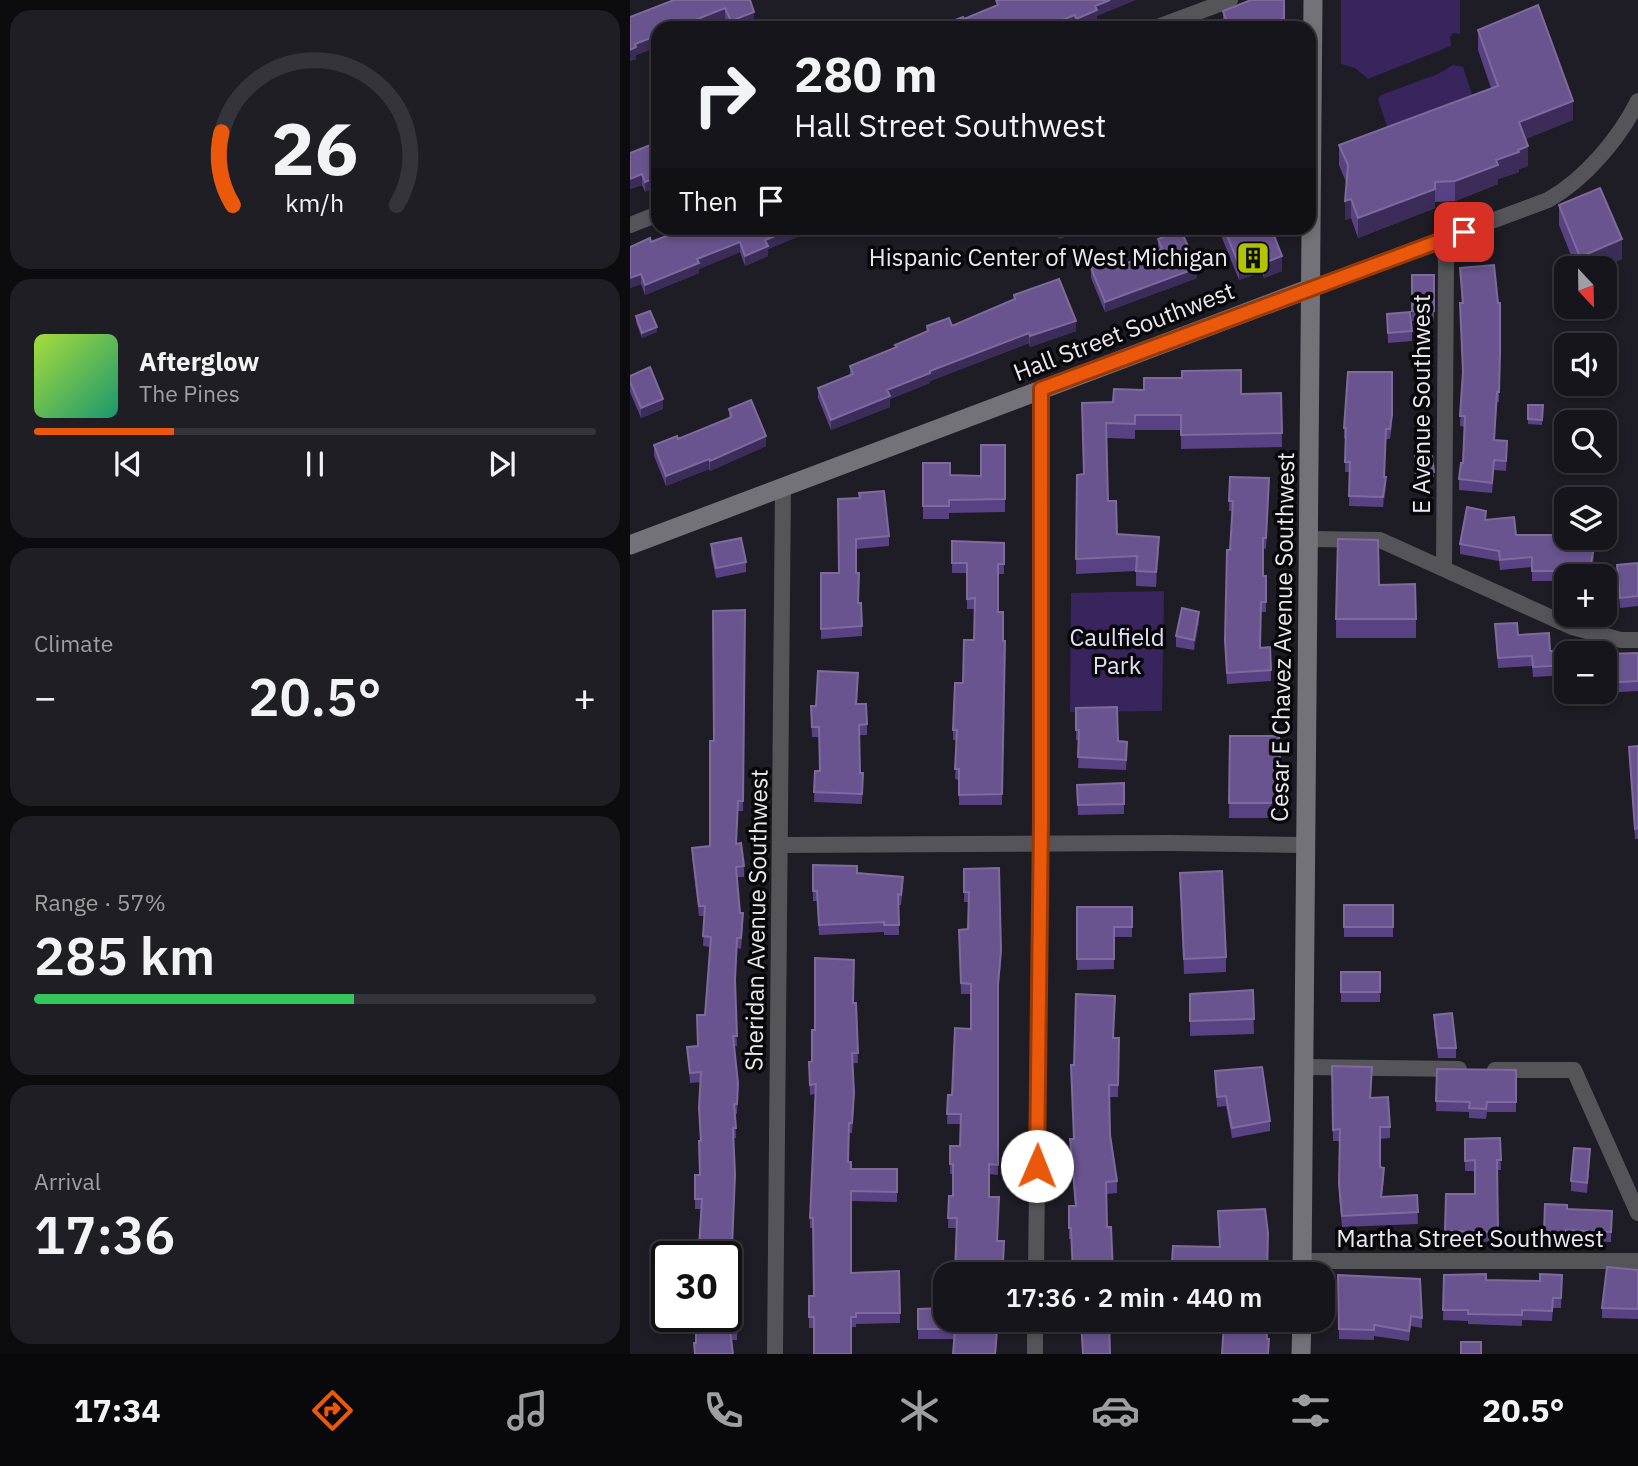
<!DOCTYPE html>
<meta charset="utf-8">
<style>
:root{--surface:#16151b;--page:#1f1e24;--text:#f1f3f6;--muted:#9e9fa3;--line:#35343a;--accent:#ea580c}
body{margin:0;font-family:"IBM Plex Sans",sans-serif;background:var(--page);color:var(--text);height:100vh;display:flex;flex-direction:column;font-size:26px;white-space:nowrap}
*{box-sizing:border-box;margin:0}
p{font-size:23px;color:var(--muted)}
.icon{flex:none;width:38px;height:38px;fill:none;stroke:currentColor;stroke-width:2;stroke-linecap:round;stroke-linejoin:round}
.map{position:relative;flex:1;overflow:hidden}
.details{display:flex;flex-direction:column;gap:10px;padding:10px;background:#0c0c0f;width:630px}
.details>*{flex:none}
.guide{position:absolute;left:21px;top:21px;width:665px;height:214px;border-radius:21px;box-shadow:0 4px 10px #0003,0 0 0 2px var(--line);background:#16151b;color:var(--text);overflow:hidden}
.needle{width:46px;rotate:158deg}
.tools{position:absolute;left:924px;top:256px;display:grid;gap:14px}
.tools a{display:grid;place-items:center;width:63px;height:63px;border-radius:14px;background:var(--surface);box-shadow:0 4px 10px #0003,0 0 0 2px var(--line);font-size:35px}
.speed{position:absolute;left:21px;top:1241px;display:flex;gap:14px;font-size:35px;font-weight:700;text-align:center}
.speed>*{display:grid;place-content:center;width:91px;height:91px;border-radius:50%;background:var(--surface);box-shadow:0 4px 10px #0003,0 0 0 2px var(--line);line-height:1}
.speed .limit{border:4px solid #111;border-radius:10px;background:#fff;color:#111}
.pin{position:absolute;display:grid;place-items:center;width:60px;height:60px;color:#fff;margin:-30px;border-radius:14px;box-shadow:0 4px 10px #0006}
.me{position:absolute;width:77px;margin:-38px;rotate:1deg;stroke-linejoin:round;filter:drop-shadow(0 0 5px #0008)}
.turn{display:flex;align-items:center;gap:24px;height:147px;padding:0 28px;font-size:32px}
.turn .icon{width:91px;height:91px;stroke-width:2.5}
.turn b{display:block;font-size:49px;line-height:60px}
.then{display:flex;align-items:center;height:66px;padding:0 28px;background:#0003;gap:14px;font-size:26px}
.big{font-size:52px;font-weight:600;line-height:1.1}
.details .widget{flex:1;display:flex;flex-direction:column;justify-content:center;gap:10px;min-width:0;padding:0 24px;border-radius:21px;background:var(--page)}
.details .dial{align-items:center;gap:0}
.dial svg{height:182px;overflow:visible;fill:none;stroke:var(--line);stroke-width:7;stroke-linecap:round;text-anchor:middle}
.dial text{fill:var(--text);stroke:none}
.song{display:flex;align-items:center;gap:21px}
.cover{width:84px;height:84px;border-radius:10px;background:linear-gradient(135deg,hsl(80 70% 55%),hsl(160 70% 35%))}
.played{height:7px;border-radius:4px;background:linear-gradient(90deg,var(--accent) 25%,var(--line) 25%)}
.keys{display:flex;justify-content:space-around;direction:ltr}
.heat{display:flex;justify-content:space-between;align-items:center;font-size:38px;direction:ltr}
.charge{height:10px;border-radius:5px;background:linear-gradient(90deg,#34c759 57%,var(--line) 0)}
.trip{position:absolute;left:303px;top:1262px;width:402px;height:70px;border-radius:21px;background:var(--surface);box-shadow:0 4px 10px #0003,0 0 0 2px var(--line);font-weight:600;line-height:70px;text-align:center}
.tabs{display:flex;height:112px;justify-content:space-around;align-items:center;background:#09080b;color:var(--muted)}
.tabs .icon{width:49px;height:49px}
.tabs .current{color:var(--accent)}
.tabs b{font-size:32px;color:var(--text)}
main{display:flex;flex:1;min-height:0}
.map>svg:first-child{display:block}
.green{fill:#39255e}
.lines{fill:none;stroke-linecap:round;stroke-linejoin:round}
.minor{stroke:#555458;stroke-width:16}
.secondary{stroke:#747279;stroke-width:19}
.wall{fill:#594284}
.shaded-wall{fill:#3b2c59}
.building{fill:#69548f;stroke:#7d6b9e;stroke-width:2}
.route-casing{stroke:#983908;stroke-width:18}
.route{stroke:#ea580c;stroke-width:12}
.labels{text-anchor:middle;stroke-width:7;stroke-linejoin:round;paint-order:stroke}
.poi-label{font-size:24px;fill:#eae8ee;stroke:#08070a;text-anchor:end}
.street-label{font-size:24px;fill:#eae8ee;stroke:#08070a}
.park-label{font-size:24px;fill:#e3def3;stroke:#08070a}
</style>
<main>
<section class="details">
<div class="widget dial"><svg viewBox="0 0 100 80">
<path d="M14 69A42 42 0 1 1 86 69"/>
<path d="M14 69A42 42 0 0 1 9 37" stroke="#ea580c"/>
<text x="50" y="56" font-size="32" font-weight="700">26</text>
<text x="50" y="72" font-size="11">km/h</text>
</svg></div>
<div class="widget">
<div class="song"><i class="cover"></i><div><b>Afterglow</b><p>The Pines</p></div></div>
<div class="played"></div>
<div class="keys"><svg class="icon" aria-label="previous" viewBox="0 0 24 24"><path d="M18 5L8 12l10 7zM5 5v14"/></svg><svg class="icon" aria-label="pause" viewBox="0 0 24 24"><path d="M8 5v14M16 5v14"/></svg><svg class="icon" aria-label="next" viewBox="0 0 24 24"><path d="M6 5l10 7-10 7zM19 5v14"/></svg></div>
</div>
<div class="widget"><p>Climate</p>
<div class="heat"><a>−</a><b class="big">20.5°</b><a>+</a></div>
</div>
<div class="widget"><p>Range · 57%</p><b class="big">285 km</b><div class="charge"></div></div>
<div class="widget"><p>Arrival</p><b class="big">17:36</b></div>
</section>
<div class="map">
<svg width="1008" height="1354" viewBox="0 0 1008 1354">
<rect width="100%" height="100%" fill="#1e1c24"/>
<!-- green -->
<path class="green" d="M711 0H830V34L823 33 820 36 821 46 738 79 725 68 711 64Z
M823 65 833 67 846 106 761 139 748 99 751 95 808 74Z
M534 591 532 711 440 712 441 593Z"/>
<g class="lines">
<!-- minor -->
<path class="minor" d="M525 28 600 0
M0 225 28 214
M813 240 816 261 814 569
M681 288 918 200C954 180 989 139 1008 101
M680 539 750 540 942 627 991 640H1008
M151 845 540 843 674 845
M674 1067 829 1069
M865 1070H944L1008 1213
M672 1261H1008
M406 1274 411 820V389
M145 1354 153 487
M405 1354V1320"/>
<!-- secondary -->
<path class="secondary" d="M0 545 681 288
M672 1274 683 0
M671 1354 672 1320"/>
</g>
<!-- wall -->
<path class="wall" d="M120 0 124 23 112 28H99L95 20 6 55V59L0 61V17Z
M593 11 654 28H595L593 23Z
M848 30 943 120 895 139 898 166 889 169V172L868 179V184L825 201 805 202V208L728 238 721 218 715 220 716 182 709 165V145L861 88 848 50Z
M28 142 15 192 12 185 0 189V153Z
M929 205 992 259 971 268H946L929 225Z
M425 228H445V233L429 239Z
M588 228H626L652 271 634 278 632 272 609 280Z
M167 237 138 249V256L115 266 110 252 69 269V273L15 295 11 284 0 288 21 242Z
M528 239 567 278 475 312 461 278V268H485L528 250Z
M830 268 868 303H870L869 402H867L864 440 877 451 876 471 864 470 862 493 829 490V479L833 463 835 427 830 426 832 375V303Z
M782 275H804V321H782Z
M384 295 446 331 400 347 399 343 300 381V383L260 399V407L201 430 188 398V388L220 375V366L265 348V345L297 332V326H322L384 299Z
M757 314 782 331V341L758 343Z
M6 316 27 332 12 338 6 322Z
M0 376 33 409 11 418 0 392Z
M651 393 652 447 551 449V430H505V439L477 438 478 501 487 534 529 551 526 587 506 586V571L446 574 447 475 454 474 483 402 611 394Z
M898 405H913L912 425 898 424Z
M99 409 136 446 80 471 79 469 36 486 24 456V445L48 439 99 418Z
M762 425 760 439H756L754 477 756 487 753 507 719 506 720 472H715L716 438H714V428Z
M375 445V512L319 513V519H293V463L320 475 351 476Z
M785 456 804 472V477L786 478Z
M600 477 639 488 636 549 633 548V576H636V612H631L630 648 641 670V681L597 684 595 650 597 550H600L602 511H599Z
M208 499 259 536V546L226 549V573L232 626V636L191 639V573H208Z
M856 520 886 535 951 544 964 556 961 576H936V581H902V567L870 570 869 561 830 554V544Z
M322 541 374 543V574H368V612H373L372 805H329V780L325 779 327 740H323V730L333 683 344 640 345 609H337V573H322Z
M81 544 116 562V572L86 578 81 554Z
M1008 563V606L990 608 987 565Z
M115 610 113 811H108L106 844 114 866V877H107L110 913 113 924 111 949 107 948 105 985 107 1046H104L108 1093 107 1114H105L106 1138H103V1247L104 1257 101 1272 108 1307 107 1340H101L103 1354H64V1343H66L96 1316 69 1247 72 1209H65V1175H70V1141L69 1108 71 1082 60 1083 57 1047 67 1046 75 1015 80 947 73 946 74 916H69L62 858V848L80 846 84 741Z
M706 619H786V638H706Z
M569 622 564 650 546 647V636Z
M887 623 888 635 919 633 920 651 975 650V654L1008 653V691L939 695V691H975V653H936V675L903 677 902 666 868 668 865 624Z
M228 683 227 704 237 724V735H229L230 773H233L232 804 184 802 185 771H189V737H182L181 716 186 706Z
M446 708 488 741 497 752 496 770 448 768 449 740H446Z
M600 736 651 810 641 818H599Z
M1008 746V839H1005L999 747Z
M494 783V814L448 815 447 785Z
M183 865 227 873 273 887 271 905H268L269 935H254V932L189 935 187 901H183Z
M334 869 371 961 368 994V1175L359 1174V1197L367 1241H374L373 1273H368L327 1228H318L319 1196H323V1174H320V1146H330L331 1124H317L318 1095H322L341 1029V994H331L329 930 338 929 339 902H334Z
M550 873 596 957V972L554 974Z
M714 905H763V937H714Z
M447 907H502V937H484V969L447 970Z
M711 972H750V1002H711Z
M623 990 624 1034 560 1036V994Z
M446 994 485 996 483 1038H489L488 1097H479L480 1135 487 1181V1193L476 1194 477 1227H481L483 1273 485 1274H443L441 1239H439V1206H445L440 1139H444L441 1065H444Z
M223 1003H226L228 1063H223L224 1103 222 1133H219L218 1162 221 1169H267V1202L221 1201V1273L269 1271 270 1323 226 1324V1327L179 1328V1296H184L183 1228H180V1218L185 1094 180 1095 179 1062H182L185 1030Z
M804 1015 826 1048V1058H808L804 1025Z
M702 1066 742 1078 741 1098 760 1127V1138L750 1139V1167L754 1179 752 1196 787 1195 788 1224 712 1227 709 1196 710 1141H703Z
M807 1069 886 1070V1112H857L856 1119 839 1118V1112L806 1111Z
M585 1071 640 1121V1131L602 1138 596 1106 587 1107Z
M870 1138 871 1170H868V1242L815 1241 816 1194H845V1171H835V1139Z
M960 1159 957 1193 941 1191V1181Z
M915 1204 937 1209 982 1211 981 1242 936 1240V1243L914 1242Z
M543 1246 589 1247 590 1274 542 1273Z
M1008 1270V1319L972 1318V1308Z
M708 1275 792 1318V1328L781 1326 779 1341 744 1336V1340L709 1339Z
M814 1275 856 1280 910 1281 932 1275 931 1308H923L922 1321 892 1320V1326L838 1324V1321L813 1320Z
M288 1309 368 1320 366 1354H323L325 1339H288Z
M591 1320 639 1339V1354H592L593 1333H591Z"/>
<!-- shaded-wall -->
<path class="shaded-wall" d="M480 0H506L467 16V20L446 28V19L465 6Z
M95 8V20L74 28H45Z
M124 12V23L112 28H101V21Z
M445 15V25L438 28H414Z
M654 18V28H645V22Z
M28 35V46L6 55V59L0 61V50L5 44Z
M943 101V120L889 142V122Z
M898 146V166L889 169V172L868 179V184L825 201V181L888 150Z
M12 174V185L0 189V179Z
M28 177V187L15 192V182Z
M805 189V208L728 238V218Z
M721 199V218L715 220V201Z
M167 228V237L138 249V256L115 266V256L135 240Z
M433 228H445V233L429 239V229Z
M992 239V259L971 268H950V257Z
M110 242V252L69 269V273L15 295V285L67 259Z
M652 256V271L634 278V263Z
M632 257V272L609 280V265Z
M567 268V278L475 312V302Z
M11 274V284L0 288V278Z
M446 321V331L400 347V336Z
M27 327V332L12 338V333Z
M399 333V343L300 381V383L260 399V407L201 430V420L257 390 300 371Z
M33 399V409L11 418V408Z
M136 436V446L80 471V461Z
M79 459V469L36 486V476Z
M756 477V487L753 507V497Z
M529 537V551L526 587V572Z
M964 546V556L961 576H959Z
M569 612V622L564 650V640Z
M651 795V810L641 818V803Z
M960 1149V1159L957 1193V1183Z
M104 1247V1257L99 1283V1273Z"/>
<!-- building -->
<path class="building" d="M44 0H120L124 12 101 21 95 8 45 28H28V35L5 44 6 47 0 50V17Z
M366 0H480L465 6 467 10 446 19 445 15 414 27V25L406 28H304L333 17 334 19 368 5Z
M621 0H654V18L645 22 647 28H599L593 11Z
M908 5 943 101 889 122 898 146 888 150 889 152 866 160 868 165 825 181 805 182V189L728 218 721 199 715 201 718 165 709 145 868 86 848 30Z
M300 24 301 28H290Z
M28 142V177L15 182 12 174 0 179V153Z
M970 188 992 239 950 257 929 205Z
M57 228H165L135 240 138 246 115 256 110 242 67 259 69 263 15 285 11 274 0 278V247L20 238 21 242Z
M594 228H626L627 230 633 228H641L652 256 634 263 632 257 609 265Z
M551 230 567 268 475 302 461 268 481 259 485 268 532 249 528 239Z
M864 265 868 303H870V354L869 392H867L864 440 877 441 876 461 864 460 862 483 829 479 831 463H833L835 416H830L833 372 830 303H833L830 268Z
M782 275H804V311H782Z
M429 279 446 321 400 336 399 333 300 371V373L257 390 260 396 201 420 188 388 223 374 220 366 267 347 265 345 298 331 297 326 319 318 322 326 385 299 384 295Z
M20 311 27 327 12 333 6 316Z
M780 312 782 331 758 333 757 314Z
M20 367 33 399 11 408 0 382V376Z
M611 370V394L651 393 652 433 551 435V415H505V424L476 423 478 501H486L487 534 529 537 526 572 506 571 507 556 446 559 447 475 454 474 452 403 483 402 484 389 514 390V378H552V371Z
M718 372H762V415L760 429H756L754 477H756L753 497 719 496 720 462H715L716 428H714Z
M121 400 136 436 80 461 79 459 36 476 24 445 47 436 48 439 102 417 99 409Z
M898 405H913L912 420 898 419Z
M351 445H375V499L319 500V506H293V463H320V475L351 476Z
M802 455 804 472 786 473 785 456Z
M600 477 639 478 636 538H633V576H636V602H631L630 648 640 647 641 670 597 673 595 640 597 550H600L603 501H599Z
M254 491 259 536 226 539V573H229L228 603H231L232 626 191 629V573H209L208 499 230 498 229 493Z
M837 507 856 511 855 520 884 517 886 535H933L932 515H936V537H951V544L964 546 959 576H940L941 571H902V557L870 560 869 551 830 544Z
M111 538 116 562 86 568 81 544Z
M708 539 748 540 749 585 785 584 786 619H706Z
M322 541 374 543V564H368V612H373V641H375L372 794 329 795V769H325L327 730H323L325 683H333L334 640H344L345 598 337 599V563H322Z
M1008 563V596L990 598 987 565Z
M552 608 569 612 564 640 546 636Z
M115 610 113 801H108L106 844 111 843 114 866 106 867 110 913H113L111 938H107L105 980 107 1036H103L108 1083 107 1104H104L106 1128H103L105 1175 102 1247H104L99 1273 105 1272 108 1296 107 1330H100L103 1354H65L64 1343H66V1316H96V1256H67L69 1247 72 1199H65V1175H70L69 1141H71L69 1108 71 1072 60 1073 57 1047 68 1046 67 1015H75L81 937 73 936 75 906H69L62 848 80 846V741H84L83 611Z
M887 623 888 635 919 633 920 651 975 650V654L1008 653V681L975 683V653H936V665L903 667 902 656 868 658 865 624Z
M188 671 228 673 226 704H236L237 724 229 725 230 773H233L232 794 184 792 185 771H190L189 727H182L181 706H186Z
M487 707 488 741 497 742 496 760 448 757 449 730H446V708Z
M600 736H649L651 795 641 803H599Z
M1008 746V828L1005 829 999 747Z
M494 783V804L448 805 447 785Z
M183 865 227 866V873L273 877 271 895 268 894 269 925H254V922L189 925 187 891H183Z
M369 868 371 951 368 984V1165L359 1164V1197H369L367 1241H374L373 1263H368V1274H325L327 1218H318L319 1196H323V1164H320V1146H330L331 1114H317L318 1095H322L325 1028 341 1029V984L331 983 329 930 338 929 339 892H334V869Z
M592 871 596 957 554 959 550 873Z
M714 905H763V927H714Z
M447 907H502V927H484V959H447Z
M185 958 224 960 223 1003H226L228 1053H222L224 1093 222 1123H219L218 1162H221V1169H267V1192L221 1191V1273L269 1271 270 1313H226V1317H221V1354H184V1317H179V1296H184L183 1218H180L186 1084 180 1085 179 1062H182V1030H185Z
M711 972H750V992H711Z
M623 990 624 1019 560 1021V994Z
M446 994 485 996 483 1038H489L488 1085H479L480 1135 487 1181 476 1182 477 1227H481L483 1273 485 1274H443L441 1228H439V1206H446L440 1139H444L441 1065H444Z
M822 1013 826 1048H808L804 1015Z
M702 1066 742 1067 740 1098 758 1097 760 1127H750V1167L754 1168 751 1197 787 1195 788 1212 712 1216 709 1184 710 1129 703 1130Z
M632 1067 640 1121 602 1128 596 1096 587 1097 585 1071Z
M807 1069 886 1070V1102H857L856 1109 839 1108 840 1102 806 1101Z
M870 1138 871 1160H867L868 1232 815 1231 816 1194H845V1160L835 1161V1139Z
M944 1148 960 1149 957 1183 941 1181Z
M915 1204 937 1205V1209L982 1211 981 1232 936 1230V1233L914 1232Z
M635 1209 638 1233 637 1274H591L590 1264 542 1263 543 1246 590 1247 588 1211Z
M977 1267 1008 1270V1309L972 1308Z
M856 1274V1280L910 1281V1274L932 1275 931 1298H923L922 1311 892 1310V1315L838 1314V1310H813L814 1275Z
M708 1275 790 1279 792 1318 781 1316 779 1331 744 1325V1330L709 1329Z
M315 1308V1320H368L365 1354H323L325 1329H288V1309Z
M451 1320H479L480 1354H453Z
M591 1320H636L637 1339H639L638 1354H592L594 1323H591Z
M831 1342H851V1354H831Z"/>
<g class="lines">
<defs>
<path id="route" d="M407 1166 411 820V389L834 232"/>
</defs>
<!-- route casing -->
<use href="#route" class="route-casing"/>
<!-- route -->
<use href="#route" class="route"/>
</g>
<!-- icons -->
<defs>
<symbol id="building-square" viewBox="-11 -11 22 22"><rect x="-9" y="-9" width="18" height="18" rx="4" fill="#b1c500" stroke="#08070a"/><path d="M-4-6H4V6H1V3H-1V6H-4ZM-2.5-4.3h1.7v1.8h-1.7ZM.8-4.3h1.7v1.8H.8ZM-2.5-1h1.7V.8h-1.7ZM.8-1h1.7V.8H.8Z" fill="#111"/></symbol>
</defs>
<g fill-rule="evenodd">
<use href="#building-square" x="604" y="239" width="38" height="38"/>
</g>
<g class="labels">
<!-- poi labels -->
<g class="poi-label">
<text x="598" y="266">Hispanic Center of West Michigan</text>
</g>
<!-- street labels -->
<g class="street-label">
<text transform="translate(494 332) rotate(-21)" y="8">Hall Street Southwest</text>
<text transform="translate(792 404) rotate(-90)" y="8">E Avenue Southwest</text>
<text transform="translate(653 637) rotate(-89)" y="8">Cesar E Chavez Avenue Southwest</text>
<text transform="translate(127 920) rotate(-89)" y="8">Sheridan Avenue Southwest</text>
<text x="840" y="1247">Martha Street Southwest</text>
</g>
<!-- park labels -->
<g class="park-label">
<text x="487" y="646">Caulfield<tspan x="487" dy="28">Park</tspan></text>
</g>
</g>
</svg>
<div class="tools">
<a><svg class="needle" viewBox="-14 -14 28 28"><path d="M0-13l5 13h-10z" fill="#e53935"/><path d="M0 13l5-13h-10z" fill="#9e9fa3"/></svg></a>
<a><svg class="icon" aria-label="sound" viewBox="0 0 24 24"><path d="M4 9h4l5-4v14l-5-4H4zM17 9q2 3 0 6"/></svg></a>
<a><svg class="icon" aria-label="search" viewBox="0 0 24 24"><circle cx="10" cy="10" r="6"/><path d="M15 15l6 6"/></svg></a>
<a><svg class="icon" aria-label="layers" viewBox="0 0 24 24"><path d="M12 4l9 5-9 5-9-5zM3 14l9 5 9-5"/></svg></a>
<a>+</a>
<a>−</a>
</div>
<div class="speed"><div class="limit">30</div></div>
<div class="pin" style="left:834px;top:232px;background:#d93025"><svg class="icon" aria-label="arrive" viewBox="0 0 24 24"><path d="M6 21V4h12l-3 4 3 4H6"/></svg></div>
<svg class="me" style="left:407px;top:1166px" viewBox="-20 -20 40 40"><circle r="19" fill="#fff"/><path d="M0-13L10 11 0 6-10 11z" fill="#ea580c"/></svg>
<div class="trip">17:36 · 2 min · 440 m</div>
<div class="guide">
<div class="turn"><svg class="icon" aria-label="right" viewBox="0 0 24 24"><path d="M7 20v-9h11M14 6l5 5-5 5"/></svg><div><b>280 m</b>Hall Street Southwest</div></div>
<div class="then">Then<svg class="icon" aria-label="arrive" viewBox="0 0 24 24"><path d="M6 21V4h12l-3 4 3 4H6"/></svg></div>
</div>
</div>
</main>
<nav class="tabs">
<b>17:34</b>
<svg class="icon current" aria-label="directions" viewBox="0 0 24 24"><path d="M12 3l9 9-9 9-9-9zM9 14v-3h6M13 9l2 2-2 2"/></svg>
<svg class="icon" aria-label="music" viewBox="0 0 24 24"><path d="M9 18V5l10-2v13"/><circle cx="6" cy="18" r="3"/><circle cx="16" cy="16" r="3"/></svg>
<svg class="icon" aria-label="phone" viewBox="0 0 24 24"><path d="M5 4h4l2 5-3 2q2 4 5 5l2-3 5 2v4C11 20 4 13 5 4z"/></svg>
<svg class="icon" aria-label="climate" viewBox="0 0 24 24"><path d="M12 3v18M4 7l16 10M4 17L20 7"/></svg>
<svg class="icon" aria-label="car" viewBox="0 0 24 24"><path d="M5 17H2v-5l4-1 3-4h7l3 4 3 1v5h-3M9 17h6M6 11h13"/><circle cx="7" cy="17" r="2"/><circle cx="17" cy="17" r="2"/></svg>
<svg class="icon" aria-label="filters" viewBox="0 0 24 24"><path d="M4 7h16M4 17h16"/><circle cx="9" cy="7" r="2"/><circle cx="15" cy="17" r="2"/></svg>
<b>20.5°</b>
</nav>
